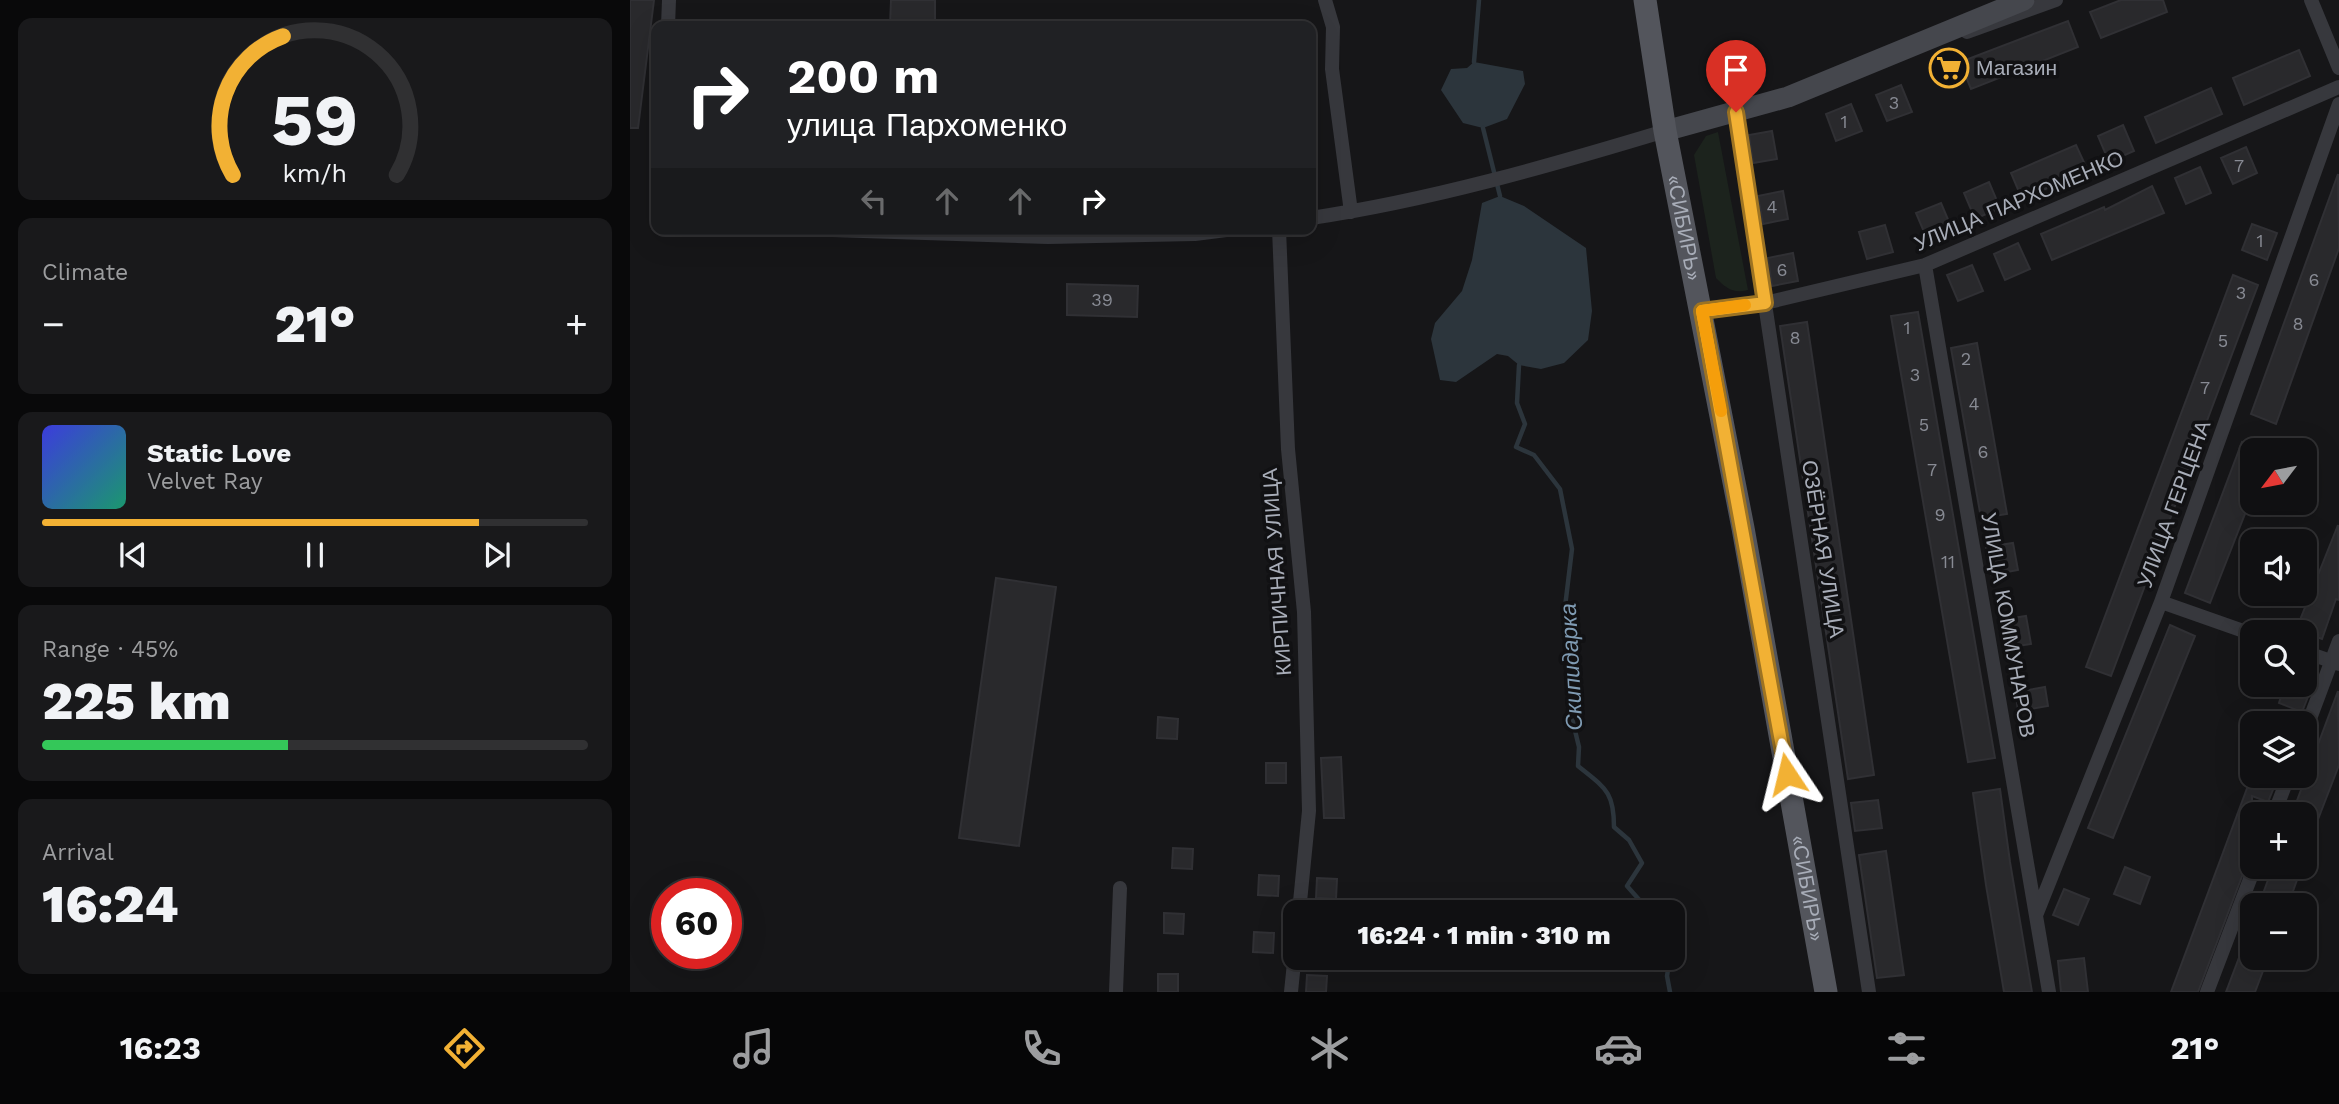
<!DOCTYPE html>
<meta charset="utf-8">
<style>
:root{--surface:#101012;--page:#19191b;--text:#f1f3f6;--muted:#9c9d9f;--line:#303032;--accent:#f2b134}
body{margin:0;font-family:"Work Sans",sans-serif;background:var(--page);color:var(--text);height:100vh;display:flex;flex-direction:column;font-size:26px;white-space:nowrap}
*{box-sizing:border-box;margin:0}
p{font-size:23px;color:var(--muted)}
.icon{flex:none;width:38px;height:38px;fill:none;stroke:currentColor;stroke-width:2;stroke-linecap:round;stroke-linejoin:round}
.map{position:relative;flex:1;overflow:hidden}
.sheet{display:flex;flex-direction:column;gap:18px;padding:18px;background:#09090a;width:630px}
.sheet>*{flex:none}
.top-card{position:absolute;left:21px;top:21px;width:665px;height:214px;border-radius:14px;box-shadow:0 7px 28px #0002,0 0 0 2px var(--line);background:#202124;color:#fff;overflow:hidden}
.needle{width:46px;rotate:238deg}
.tools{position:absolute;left:1610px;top:438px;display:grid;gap:14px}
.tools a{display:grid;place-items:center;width:77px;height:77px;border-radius:14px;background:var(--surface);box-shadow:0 7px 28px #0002,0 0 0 2px var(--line);font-size:35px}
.speed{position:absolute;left:21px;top:878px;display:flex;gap:14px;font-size:35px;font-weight:700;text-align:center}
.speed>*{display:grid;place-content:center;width:91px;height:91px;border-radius:50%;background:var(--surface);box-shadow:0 7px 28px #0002,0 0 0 2px var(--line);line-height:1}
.speed .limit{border:10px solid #d22;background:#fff;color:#111}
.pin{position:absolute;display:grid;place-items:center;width:60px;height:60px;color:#fff;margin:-72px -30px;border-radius:50% 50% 50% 0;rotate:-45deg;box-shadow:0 0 7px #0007}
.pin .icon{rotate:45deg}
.me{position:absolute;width:77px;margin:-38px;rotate:350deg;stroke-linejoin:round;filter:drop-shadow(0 0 5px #0008)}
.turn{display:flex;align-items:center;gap:24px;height:147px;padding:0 21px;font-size:32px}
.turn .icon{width:91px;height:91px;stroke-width:2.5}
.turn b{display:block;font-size:49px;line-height:60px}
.lanes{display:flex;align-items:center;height:66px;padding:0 21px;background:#0003;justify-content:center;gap:35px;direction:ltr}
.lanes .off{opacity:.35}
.big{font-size:52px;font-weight:800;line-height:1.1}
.sheet .widget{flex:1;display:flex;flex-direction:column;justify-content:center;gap:10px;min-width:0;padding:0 24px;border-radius:14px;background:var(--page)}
.sheet .dial{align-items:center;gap:0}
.dial svg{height:182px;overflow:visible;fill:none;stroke:var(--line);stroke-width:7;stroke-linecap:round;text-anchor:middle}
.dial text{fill:var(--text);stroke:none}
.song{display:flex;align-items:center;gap:21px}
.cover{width:84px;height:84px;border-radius:10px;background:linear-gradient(135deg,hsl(240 70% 55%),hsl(160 70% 35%))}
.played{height:7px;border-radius:4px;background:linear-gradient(90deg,var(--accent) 80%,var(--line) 80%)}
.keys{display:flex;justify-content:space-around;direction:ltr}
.heat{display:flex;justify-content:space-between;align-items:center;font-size:38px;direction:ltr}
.charge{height:10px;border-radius:5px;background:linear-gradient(90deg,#34c759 45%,var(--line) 0)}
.trip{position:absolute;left:653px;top:900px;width:402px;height:70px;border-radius:14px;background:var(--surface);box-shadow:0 7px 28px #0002,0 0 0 2px var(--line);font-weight:800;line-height:70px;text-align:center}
.tab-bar{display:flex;height:112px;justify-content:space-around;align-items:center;background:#060607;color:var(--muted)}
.tab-bar .icon{width:49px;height:49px}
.tab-bar .on{color:var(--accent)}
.tab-bar b{font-size:32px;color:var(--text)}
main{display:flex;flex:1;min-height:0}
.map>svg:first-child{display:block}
.green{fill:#1c231d}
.water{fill:#2c353c}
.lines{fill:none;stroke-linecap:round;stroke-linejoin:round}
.stream{stroke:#2c353c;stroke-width:4.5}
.building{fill:#29292c;stroke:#303034;stroke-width:2}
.street{stroke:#37383d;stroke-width:14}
.secondary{stroke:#45474d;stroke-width:21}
.primary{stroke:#53555c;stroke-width:23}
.route-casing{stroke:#9d7322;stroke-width:18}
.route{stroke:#f2b134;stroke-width:12}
.slow{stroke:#f59e0b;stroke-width:12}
.labels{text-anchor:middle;stroke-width:7;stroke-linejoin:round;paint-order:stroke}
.number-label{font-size:18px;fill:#888b94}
.poi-label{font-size:21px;fill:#a8adb8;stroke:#111113;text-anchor:start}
.street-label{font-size:21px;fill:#a8adb8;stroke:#111113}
.water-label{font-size:23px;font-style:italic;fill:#7f9bb3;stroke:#111113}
</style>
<main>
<section class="sheet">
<div class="widget dial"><svg viewBox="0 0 100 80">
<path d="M14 69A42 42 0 1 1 86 69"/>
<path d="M14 69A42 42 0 0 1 36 8" stroke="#f2b134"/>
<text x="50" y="56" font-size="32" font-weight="700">59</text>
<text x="50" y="72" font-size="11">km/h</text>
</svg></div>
<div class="widget"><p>Climate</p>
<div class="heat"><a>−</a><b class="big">21°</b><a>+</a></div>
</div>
<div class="widget">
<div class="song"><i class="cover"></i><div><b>Static Love</b><p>Velvet Ray</p></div></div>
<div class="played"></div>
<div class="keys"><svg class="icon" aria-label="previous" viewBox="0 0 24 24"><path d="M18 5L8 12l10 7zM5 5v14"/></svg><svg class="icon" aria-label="pause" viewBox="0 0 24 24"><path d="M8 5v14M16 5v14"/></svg><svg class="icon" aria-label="next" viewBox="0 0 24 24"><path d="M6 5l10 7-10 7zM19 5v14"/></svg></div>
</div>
<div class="widget"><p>Range · 45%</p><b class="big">225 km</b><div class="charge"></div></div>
<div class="widget"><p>Arrival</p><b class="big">16:24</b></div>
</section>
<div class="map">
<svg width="1709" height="992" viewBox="0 0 1709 992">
<rect width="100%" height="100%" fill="#161618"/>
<!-- green -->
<path class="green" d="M1088 132 1118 290C1103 294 1096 288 1086 278L1064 155 1076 136Z"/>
<!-- water -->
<path class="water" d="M844 62 893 71 895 84 877 119 853 128 833 123 811 90 821 69 837 68Z
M870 196 894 206 956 248 962 311 958 340 934 363 911 369 889 365 878 356 867 354 826 382 810 380 801 339 805 323 832 291 842 260 852 203Z"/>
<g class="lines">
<!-- stream -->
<path class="stream" d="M844 62 849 0
M853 128 870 196
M889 365 887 403 895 424 886 447 904 455 930 489 942 549 935 607 939 706 949 747 948 766C975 788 984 791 984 827L999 840 1012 863 997 886 1020 912
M1043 930V940
M1040 957 1037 976 1040 992"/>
</g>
<!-- building -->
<path class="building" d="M0 0H24L8 128H0Z
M261 0H305V26H260Z
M1491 0H1533L1537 12 1471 38 1460 12Z
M1438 21 1448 47 1341 89 1330 62Z
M1669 50 1680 76 1614 105 1603 78Z
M1327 53 1334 73 1310 82 1303 63Z
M1271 85 1282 112 1257 121 1246 95Z
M1581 88 1592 114 1526 143 1515 117Z
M1221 104 1232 131 1206 141 1196 114Z
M1493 125 1504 151 1479 162 1468 136Z
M1142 131 1147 159 1123 163 1119 135Z
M1446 145 1458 171 1392 199 1381 173Z
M1616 147 1627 173 1603 184 1591 158Z
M1570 167 1581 193 1556 204 1545 178Z
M1708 174 1709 248 1646 424 1621 414Z
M1359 182 1370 208 1345 219 1334 193Z
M1522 186 1534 213 1422 260 1411 234 1474 207 1475 210Z
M1153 191 1158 219 1133 224 1128 196Z
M1311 203 1322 229 1297 239 1286 213Z
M1622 224 1647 233 1637 260 1612 250Z
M1255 225 1263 252 1237 259 1229 232Z
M1388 243 1400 269 1375 280 1364 254Z
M1163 253 1168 281 1142 286 1138 258Z
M1342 265 1353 291 1328 301 1317 275Z
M1603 275 1628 285 1481 676 1456 667Z
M437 284 508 286 507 317 437 315Z
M1288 312 1365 758 1338 762 1261 316Z
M1177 322 1244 775 1218 779 1150 326Z
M1347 343 1377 514 1351 518 1321 348Z
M1612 442 1622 445V496L1580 603 1555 593Z
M1708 525 1709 600 1706 599 1692 639 1666 630Z
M1383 543 1388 570 1361 575 1356 547Z
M366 578 426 587 389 846 329 838Z
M1396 616 1401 644 1375 648 1370 620Z
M1540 625 1565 636 1483 838 1458 828Z
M1655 684H1683L1672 712 1649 703Z
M1415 687 1418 706 1388 711 1386 692Z
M1708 691 1709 765 1675 853V814H1662Z
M528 717 548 719 547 739 527 738Z
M711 757 714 818H694L691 758Z
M636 763H656V783H636Z
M1622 775H1649L1638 802 1622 796V850L1568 992H1541Z
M1370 789 1380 862 1402 992H1374L1356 885 1343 793Z
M1248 800 1252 828 1225 831 1221 803Z
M543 848 563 849 562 869 542 868Z
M1256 851 1274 975 1247 978 1229 855Z
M1643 866H1672L1658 905H1629Z
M1495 867 1520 877 1510 904 1484 894Z
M629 875 649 876 648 896 628 895Z
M687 878 707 879 706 899 686 898Z
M1434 889 1459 899 1448 925 1423 915Z
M534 913 554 914 553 934 534 933Z
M1621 926 1622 957H1638L1633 971 1625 992H1596Z
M624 932 644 933 643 953 623 952Z
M1454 958 1458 992H1431L1428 961Z
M528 974H548V992H528Z
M677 975 697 976 696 992H676Z"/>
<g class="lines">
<!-- street -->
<path class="street" d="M695 0 703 27 702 69 721 212
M1681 0 1709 68
M38 26 39 0
M1337 32 1426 0
M1106 112 1239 992
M681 218C801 200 919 166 1035 131
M171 229 418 237 565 234 604 229
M649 229 658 449 674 612 679 811 669 912
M1295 265 1419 992
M1072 311 1135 303 1295 265 1709 87
M1531 602 1622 634
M1675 652 1709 664
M1675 732 1709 641
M1644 814 1659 775
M1407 913 1531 602 1709 104
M486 992 490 888
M661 992 665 953
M1577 992 1625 866"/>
<!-- secondary -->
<path class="secondary" d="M1035 131 1158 97 1394 0"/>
<!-- primary -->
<path class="primary" id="s1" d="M1015 0 1035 131 1113 528 1196 992"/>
</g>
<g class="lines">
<defs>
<path id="route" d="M1106 112 1135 303 1072 311 1157 774"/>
</defs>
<!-- route casing -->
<use href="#route" class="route-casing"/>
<!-- route -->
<use href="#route" class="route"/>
<!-- slow -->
<path class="slow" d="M1091 411 1072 311 1115 305"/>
</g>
<!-- icons -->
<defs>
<symbol id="supermarket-ring" viewBox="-11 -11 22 22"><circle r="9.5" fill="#111113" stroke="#f2b134" stroke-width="1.5"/><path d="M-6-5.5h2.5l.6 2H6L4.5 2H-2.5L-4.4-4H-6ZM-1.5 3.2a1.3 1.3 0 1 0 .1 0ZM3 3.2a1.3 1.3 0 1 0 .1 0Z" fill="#f2b134"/></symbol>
</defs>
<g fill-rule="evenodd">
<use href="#supermarket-ring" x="1297" y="46" width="44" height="44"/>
</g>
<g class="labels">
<!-- number labels -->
<g class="number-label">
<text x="1264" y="109">3</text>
<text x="1214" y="128">1</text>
<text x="1609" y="172">7</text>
<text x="1142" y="213">4</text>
<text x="1630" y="247">1</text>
<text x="1152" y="276">6</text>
<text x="1684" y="286">6</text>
<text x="1611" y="299">3</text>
<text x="472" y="306">39</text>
<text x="1668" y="330">8</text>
<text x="1277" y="334">1</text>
<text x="1165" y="344">8</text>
<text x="1593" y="347">5</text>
<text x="1336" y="365">2</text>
<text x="1285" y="381">3</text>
<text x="1575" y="394">7</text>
<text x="1344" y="410">4</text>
<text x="1294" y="431">5</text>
<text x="1353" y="458">6</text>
<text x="1302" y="476">7</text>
<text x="1310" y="521">9</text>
<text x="1318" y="568">11</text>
</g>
<!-- poi labels -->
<g class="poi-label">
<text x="1346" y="75">Магазин</text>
</g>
<!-- street labels -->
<g class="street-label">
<text transform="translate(1389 201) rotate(-23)" y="7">УЛИЦА ПАРХОМЕНКО</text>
<text dy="7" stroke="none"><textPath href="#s1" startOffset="231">«СИБИРЬ»</textPath></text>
<text transform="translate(1544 504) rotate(-70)" y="7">УЛИЦА ГЕРЦЕНА</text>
<text transform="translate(1193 549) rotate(81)" y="7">ОЗЁРНАЯ УЛИЦА</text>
<text transform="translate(647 572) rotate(-94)" y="7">КИРПИЧНАЯ УЛИЦА</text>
<text transform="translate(1378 625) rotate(80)" y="7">УЛИЦА КОММУНАРОВ</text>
<text dy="7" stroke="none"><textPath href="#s1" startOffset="903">«СИБИРЬ»</textPath></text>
</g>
<!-- water labels -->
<g class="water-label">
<text transform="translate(941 667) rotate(-93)" y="8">Скипидарка</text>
</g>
</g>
</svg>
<div class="tools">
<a><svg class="needle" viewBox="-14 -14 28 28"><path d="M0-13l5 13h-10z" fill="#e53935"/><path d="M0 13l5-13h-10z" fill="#9c9d9f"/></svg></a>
<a><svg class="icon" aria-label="sound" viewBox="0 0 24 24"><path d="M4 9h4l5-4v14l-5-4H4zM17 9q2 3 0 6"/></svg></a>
<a><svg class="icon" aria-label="search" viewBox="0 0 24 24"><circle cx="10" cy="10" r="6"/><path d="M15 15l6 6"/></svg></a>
<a><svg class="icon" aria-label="layers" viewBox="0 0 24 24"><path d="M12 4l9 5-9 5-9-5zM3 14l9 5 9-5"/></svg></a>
<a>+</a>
<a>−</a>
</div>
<div class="speed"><div class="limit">60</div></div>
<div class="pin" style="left:1106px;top:112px;background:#d93025"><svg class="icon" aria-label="arrive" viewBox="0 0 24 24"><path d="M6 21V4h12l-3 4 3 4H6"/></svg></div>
<svg class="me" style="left:1157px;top:774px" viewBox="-20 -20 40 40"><path d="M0-17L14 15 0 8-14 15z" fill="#f2b134" stroke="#fff" stroke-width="4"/></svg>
<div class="trip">16:24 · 1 min · 310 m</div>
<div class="top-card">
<div class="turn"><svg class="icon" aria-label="right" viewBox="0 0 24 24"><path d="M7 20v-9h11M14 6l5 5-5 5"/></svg><div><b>200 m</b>улица Пархоменко</div></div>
<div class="lanes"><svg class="icon off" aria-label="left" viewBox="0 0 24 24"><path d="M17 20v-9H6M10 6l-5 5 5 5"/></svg><svg class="icon off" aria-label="ahead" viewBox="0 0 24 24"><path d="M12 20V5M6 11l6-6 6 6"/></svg><svg class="icon off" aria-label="ahead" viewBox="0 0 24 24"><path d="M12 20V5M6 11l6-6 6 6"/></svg><svg class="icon" aria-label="right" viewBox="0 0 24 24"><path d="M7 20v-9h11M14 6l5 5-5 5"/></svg></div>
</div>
</div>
</main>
<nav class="tab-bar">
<b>16:23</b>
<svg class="icon on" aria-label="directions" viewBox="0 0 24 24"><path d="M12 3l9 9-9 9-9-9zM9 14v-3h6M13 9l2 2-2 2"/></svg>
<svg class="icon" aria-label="music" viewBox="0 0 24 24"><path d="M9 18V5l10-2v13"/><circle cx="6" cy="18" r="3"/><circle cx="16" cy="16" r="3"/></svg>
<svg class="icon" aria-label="phone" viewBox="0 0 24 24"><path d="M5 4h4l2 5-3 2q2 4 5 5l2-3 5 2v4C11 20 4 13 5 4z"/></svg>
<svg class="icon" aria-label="climate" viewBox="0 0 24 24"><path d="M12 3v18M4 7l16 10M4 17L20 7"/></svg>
<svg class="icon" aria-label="car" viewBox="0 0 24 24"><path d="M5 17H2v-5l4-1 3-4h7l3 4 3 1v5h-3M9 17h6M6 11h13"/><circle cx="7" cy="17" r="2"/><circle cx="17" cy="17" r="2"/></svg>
<svg class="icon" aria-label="filters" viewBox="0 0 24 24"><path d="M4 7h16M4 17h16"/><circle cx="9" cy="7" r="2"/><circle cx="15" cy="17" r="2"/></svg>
<b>21°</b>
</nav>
